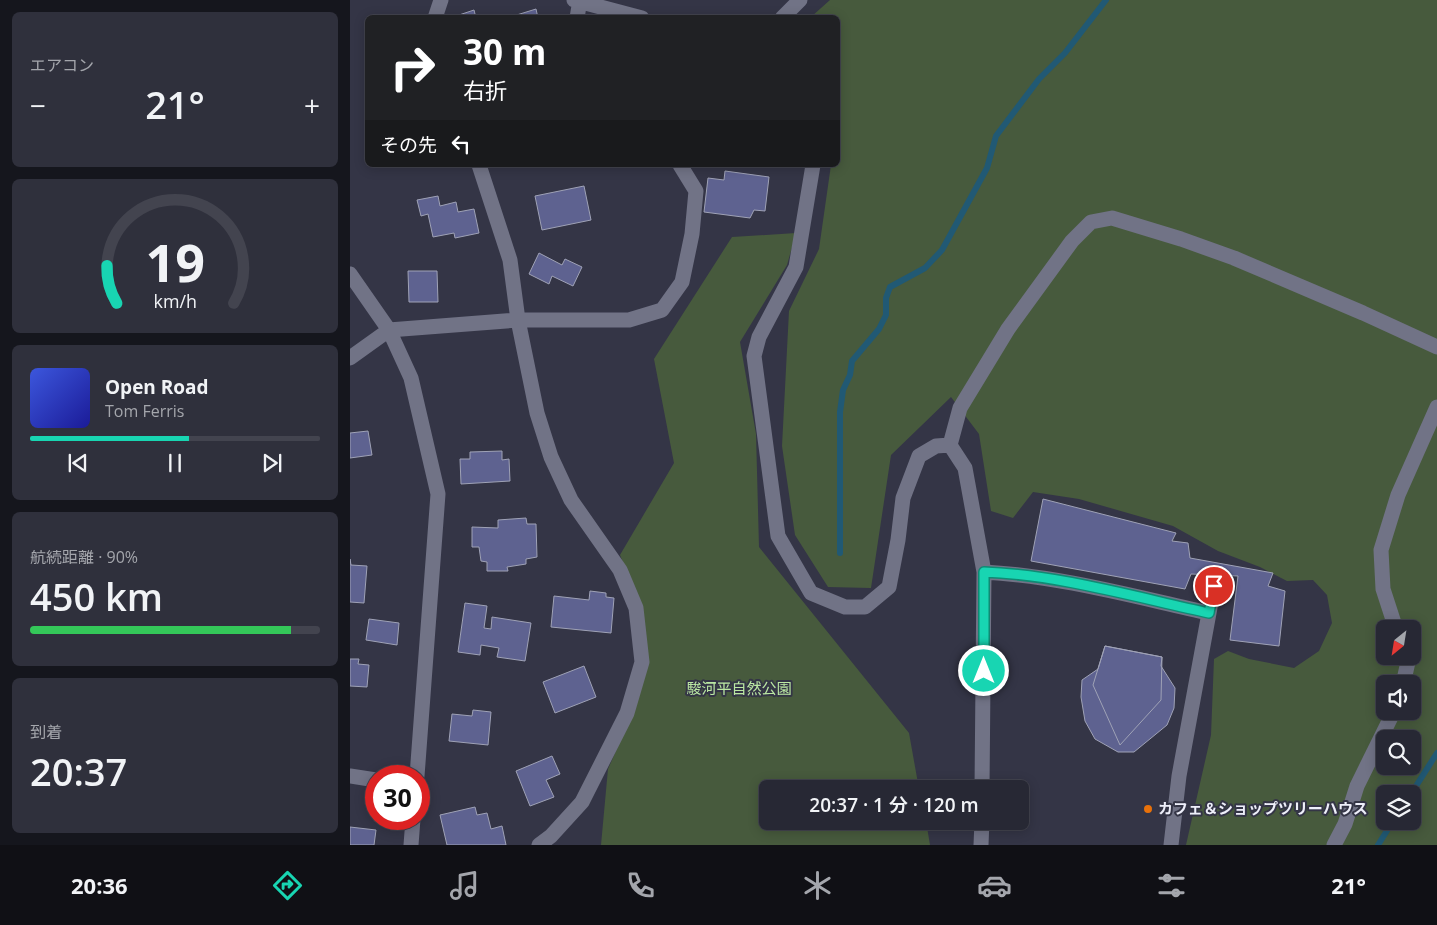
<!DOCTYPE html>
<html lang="ja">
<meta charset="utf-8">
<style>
:root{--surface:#272834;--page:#2f303c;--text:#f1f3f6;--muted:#a4a6ac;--line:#43444f;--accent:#18d5b2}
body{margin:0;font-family:"Open Sans","Noto Sans JP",sans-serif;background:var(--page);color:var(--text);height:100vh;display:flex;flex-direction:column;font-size:19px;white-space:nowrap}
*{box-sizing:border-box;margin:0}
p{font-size:16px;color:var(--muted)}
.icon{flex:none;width:28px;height:28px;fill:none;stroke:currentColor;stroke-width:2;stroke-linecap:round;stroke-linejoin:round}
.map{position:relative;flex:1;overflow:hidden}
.details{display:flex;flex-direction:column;gap:12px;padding:12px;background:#15161d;width:350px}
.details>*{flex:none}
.banner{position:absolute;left:15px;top:15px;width:475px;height:152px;border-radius:8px;box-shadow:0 2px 12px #0003,0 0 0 1px var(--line);background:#202124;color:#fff;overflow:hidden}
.needle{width:32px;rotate:210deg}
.buttons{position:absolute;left:1026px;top:620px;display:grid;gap:10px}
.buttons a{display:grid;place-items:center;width:45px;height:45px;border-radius:8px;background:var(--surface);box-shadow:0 2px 12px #0003,0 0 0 1px var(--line);font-size:25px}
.speed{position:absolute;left:15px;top:765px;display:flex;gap:10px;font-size:25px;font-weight:700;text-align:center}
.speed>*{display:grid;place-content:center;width:65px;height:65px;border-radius:50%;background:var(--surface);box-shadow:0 2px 12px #0003,0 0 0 1px var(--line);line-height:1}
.speed .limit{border:8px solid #d22;background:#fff;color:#111}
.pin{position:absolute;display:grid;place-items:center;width:42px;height:42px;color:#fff;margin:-21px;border:2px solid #fff;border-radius:50%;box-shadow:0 1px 5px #0007}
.me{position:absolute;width:55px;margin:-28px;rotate:0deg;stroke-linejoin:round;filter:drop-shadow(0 0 4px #0008)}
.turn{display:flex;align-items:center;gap:18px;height:105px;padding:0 15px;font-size:22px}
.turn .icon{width:65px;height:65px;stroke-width:2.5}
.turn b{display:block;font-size:35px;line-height:42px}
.then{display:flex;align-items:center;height:48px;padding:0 15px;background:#0003;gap:10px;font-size:19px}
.big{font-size:38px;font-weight:600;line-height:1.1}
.details .tile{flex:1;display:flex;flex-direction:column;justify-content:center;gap:8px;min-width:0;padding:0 18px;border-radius:8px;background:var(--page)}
.details .dial{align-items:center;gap:0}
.dial svg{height:130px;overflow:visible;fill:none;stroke:var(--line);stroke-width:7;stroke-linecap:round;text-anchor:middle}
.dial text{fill:var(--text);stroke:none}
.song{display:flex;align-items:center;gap:15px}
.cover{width:60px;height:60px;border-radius:8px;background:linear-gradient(135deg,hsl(230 70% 55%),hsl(240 70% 35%))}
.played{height:5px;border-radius:2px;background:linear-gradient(90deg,var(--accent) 55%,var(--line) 55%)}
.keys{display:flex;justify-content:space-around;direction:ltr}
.heat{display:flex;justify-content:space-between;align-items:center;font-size:28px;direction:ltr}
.charge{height:8px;border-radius:4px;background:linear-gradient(90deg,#34c759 90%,var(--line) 0)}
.trip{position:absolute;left:409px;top:780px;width:270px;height:50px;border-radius:8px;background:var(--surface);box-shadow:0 2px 12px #0003,0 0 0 1px var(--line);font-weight:600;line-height:50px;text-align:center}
.tab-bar{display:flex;height:80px;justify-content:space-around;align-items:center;background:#101015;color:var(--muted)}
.tab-bar .icon{width:35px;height:35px}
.tab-bar .selected{color:var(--accent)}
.tab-bar b{font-size:22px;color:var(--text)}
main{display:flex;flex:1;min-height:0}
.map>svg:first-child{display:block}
.green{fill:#475a3d;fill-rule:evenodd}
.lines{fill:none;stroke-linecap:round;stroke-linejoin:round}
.stream{stroke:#215974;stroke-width:6}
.building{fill:#5e6290;stroke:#9fa2b6}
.minor{stroke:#717386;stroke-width:15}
.route-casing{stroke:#108a74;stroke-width:12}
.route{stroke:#18d5b2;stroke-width:9}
.food-dot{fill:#e8710a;stroke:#343546;stroke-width:2}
.labels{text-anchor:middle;stroke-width:4;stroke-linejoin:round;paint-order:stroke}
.park-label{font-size:15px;fill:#bbe8a3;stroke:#343546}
.poi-label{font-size:15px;font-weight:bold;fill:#eeeffa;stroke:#343546;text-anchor:start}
</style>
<main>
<section class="details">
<div class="tile"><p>エアコン</p>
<div class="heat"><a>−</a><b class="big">21°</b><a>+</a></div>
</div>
<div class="tile dial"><svg viewBox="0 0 100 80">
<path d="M14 69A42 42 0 1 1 86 69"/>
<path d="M14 69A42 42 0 0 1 8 46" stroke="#18d5b2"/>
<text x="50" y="56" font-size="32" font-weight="700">19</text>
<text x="50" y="72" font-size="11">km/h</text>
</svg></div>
<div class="tile">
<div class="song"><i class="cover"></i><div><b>Open Road</b><p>Tom Ferris</p></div></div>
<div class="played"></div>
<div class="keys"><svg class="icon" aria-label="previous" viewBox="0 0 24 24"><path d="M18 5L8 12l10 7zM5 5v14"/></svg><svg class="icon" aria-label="pause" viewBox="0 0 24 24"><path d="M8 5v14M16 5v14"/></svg><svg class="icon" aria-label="next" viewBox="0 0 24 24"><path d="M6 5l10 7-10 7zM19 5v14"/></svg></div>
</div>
<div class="tile"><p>航続距離 · 90%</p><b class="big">450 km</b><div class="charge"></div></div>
<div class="tile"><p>到着</p><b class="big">20:37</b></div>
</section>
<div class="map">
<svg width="1087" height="845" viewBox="0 0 1087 845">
<rect width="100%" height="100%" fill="#343546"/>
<!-- green -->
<path class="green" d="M480 0H1087V845H836L861 735 864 659 878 651 899 659 944 668 969 651 982 623 977 595 963 580 937 581 910 567 868 551 823 526 729 499 683 492 663 518 641 511 629 434 601 397 541 455 521 588 478 587 445 535 432 446 439 311 469 249 481 165H488V18L461 17ZM1035 629H1062V656H1035ZM1035 684H1062V711H1035ZM1035 739H1062V766H1035ZM1035 794H1062V821H1035Z
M446 233 437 265 390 342 406 434 409 547 559 733 569 789H418V821H576L580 845H251L258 769 284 710 291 607 270 555 324 463 304 359 382 237Z"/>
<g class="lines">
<!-- stream -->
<path class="stream" d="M490 553V412L493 390 500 375 502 361 529 329 536 315V298L540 287 575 268 592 250 637 168 646 136 689 79 715 53 756 0
M1061 794 1087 753
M1028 845 1043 821"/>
</g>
<!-- building -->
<path class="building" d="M186 9 188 18H157Z
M124 10 126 18H100Z
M375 171 419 177 415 211 404 210 400 218 354 212 358 178 374 180Z
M234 186 241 220 192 230 185 196Z
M88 196 90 206 106 202 108 212 124 209 129 233 105 238 104 233 83 237 78 214 71 216 67 200Z
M189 253 212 265 215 259 232 267 223 286 202 276 199 284 179 274Z
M58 271H87L88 302H59Z
M18 431 22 455 0 458V433Z
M152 451V460L159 459 160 481 111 484 110 459H120V452Z
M693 499 826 533 822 541 838 543 840 558 923 573 918 586 935 591 929 646 880 640 888 576 841 574 835 589 681 561Z
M176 518 177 524H186L187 557 176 559V564L157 567 158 571H137V562L131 561 129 547H122V527L148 528V520Z
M0 559 1 565 17 566 14 603 0 602Z
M240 591 256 593V597L264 598 261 633 201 627 204 596 239 600Z
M115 603 137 606 134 628 141 629 142 617 181 623 175 661 147 657 149 648 131 645 130 655 108 652Z
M19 619 49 623 47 645 16 640Z
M755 646 812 657 811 700 770 745 743 685Z
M755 646 812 657 811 666 825 688 824 708 817 725 784 752H768L745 739 735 721 731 697 732 680 748 669Z
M0 659H9L8 664 19 665 17 687 0 686Z
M234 666 246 697 205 713 193 682Z
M123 710 141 712 138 745 99 741 102 714 122 716Z
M202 756 210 774 196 780 204 797 180 806 166 771Z
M125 807 127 815 137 813 141 829 152 826 156 845H97L90 815Z
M0 827 26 830 24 845H0Z"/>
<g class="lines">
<!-- minor -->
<path class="minor" d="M224 0 292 18
M85 18 91 0
M227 18 230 0
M432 18 450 0
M129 165 160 260 168 320 187 413 201 457 221 500 270 570 286 608 292 662 277 713 232 802 201 836 189 845
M463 165 446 267 409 337 404 356 428 536 461 593 495 607H515L539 587 548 540 553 498 569 456 586 446 600 445 615 468 634 572 632 789
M0 274 39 330 61 378 88 494 67 776
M0 358 39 330 168 320H279L312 310 332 282 342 234 346 191 330 165
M600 445 610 408 658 329 722 241 741 222 762 218 831 239 884 258 1013 313 1087 347
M634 572C710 576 785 597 859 613
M1046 629 1033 589 1031 550 1048 495 1087 407
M1053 684 1058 662 1056 656
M0 776 26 780
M61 845 63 819
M631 845 632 821
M821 845 829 776 864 586
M984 845 995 824 1007 786 1044 711"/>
</g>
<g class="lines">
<defs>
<path id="route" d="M634 671V572C710 575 785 597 859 613L864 586"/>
</defs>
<!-- route casing -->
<use href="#route" class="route-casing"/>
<!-- route -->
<use href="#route" class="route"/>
</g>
<!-- markers -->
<circle class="food-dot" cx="798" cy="809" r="5"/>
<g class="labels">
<!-- park labels -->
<g class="park-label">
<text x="389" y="694">駿河平自然公園</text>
</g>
<!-- poi labels -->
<g class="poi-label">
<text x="808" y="814">カフェ＆ショップツリーハウス</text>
</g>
</g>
</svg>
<div class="buttons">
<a><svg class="needle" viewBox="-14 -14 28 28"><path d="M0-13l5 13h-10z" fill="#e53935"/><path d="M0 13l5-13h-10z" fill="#a4a6ac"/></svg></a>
<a><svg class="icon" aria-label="sound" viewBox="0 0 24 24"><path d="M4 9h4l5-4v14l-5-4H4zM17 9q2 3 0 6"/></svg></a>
<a><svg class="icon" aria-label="search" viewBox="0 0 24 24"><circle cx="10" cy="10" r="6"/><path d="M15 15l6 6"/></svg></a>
<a><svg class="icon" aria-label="layers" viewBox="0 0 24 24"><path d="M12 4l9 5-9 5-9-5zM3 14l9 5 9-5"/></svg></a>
</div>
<div class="speed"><div class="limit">30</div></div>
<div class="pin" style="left:864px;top:586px;background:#d93025"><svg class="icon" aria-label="arrive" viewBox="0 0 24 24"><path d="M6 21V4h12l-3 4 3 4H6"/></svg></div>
<svg class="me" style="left:634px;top:671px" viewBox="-20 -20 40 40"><circle r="17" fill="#18d5b2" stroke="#fff" stroke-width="3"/><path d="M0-11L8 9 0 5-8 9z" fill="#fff"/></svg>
<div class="trip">20:37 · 1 分 · 120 m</div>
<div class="banner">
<div class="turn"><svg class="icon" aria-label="right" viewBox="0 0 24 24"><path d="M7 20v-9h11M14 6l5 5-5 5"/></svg><div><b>30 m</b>右折</div></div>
<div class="then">その先<svg class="icon" aria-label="left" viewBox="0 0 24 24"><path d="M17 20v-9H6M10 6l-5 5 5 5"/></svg></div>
</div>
</div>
</main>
<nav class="tab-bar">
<b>20:36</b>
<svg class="icon selected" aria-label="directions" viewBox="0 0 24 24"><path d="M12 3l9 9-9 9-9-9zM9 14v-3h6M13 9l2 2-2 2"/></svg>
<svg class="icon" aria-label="music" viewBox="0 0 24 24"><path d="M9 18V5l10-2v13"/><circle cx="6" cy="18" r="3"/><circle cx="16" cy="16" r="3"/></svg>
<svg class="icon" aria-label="phone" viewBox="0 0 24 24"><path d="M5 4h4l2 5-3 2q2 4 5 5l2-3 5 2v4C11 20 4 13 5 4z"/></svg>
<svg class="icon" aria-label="climate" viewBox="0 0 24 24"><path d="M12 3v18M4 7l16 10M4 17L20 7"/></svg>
<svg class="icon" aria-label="car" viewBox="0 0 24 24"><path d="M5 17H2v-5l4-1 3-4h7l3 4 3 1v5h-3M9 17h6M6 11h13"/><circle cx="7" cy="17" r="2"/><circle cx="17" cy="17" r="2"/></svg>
<svg class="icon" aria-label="filters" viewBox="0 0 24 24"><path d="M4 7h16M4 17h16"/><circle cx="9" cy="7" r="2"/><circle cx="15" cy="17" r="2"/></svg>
<b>21°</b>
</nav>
